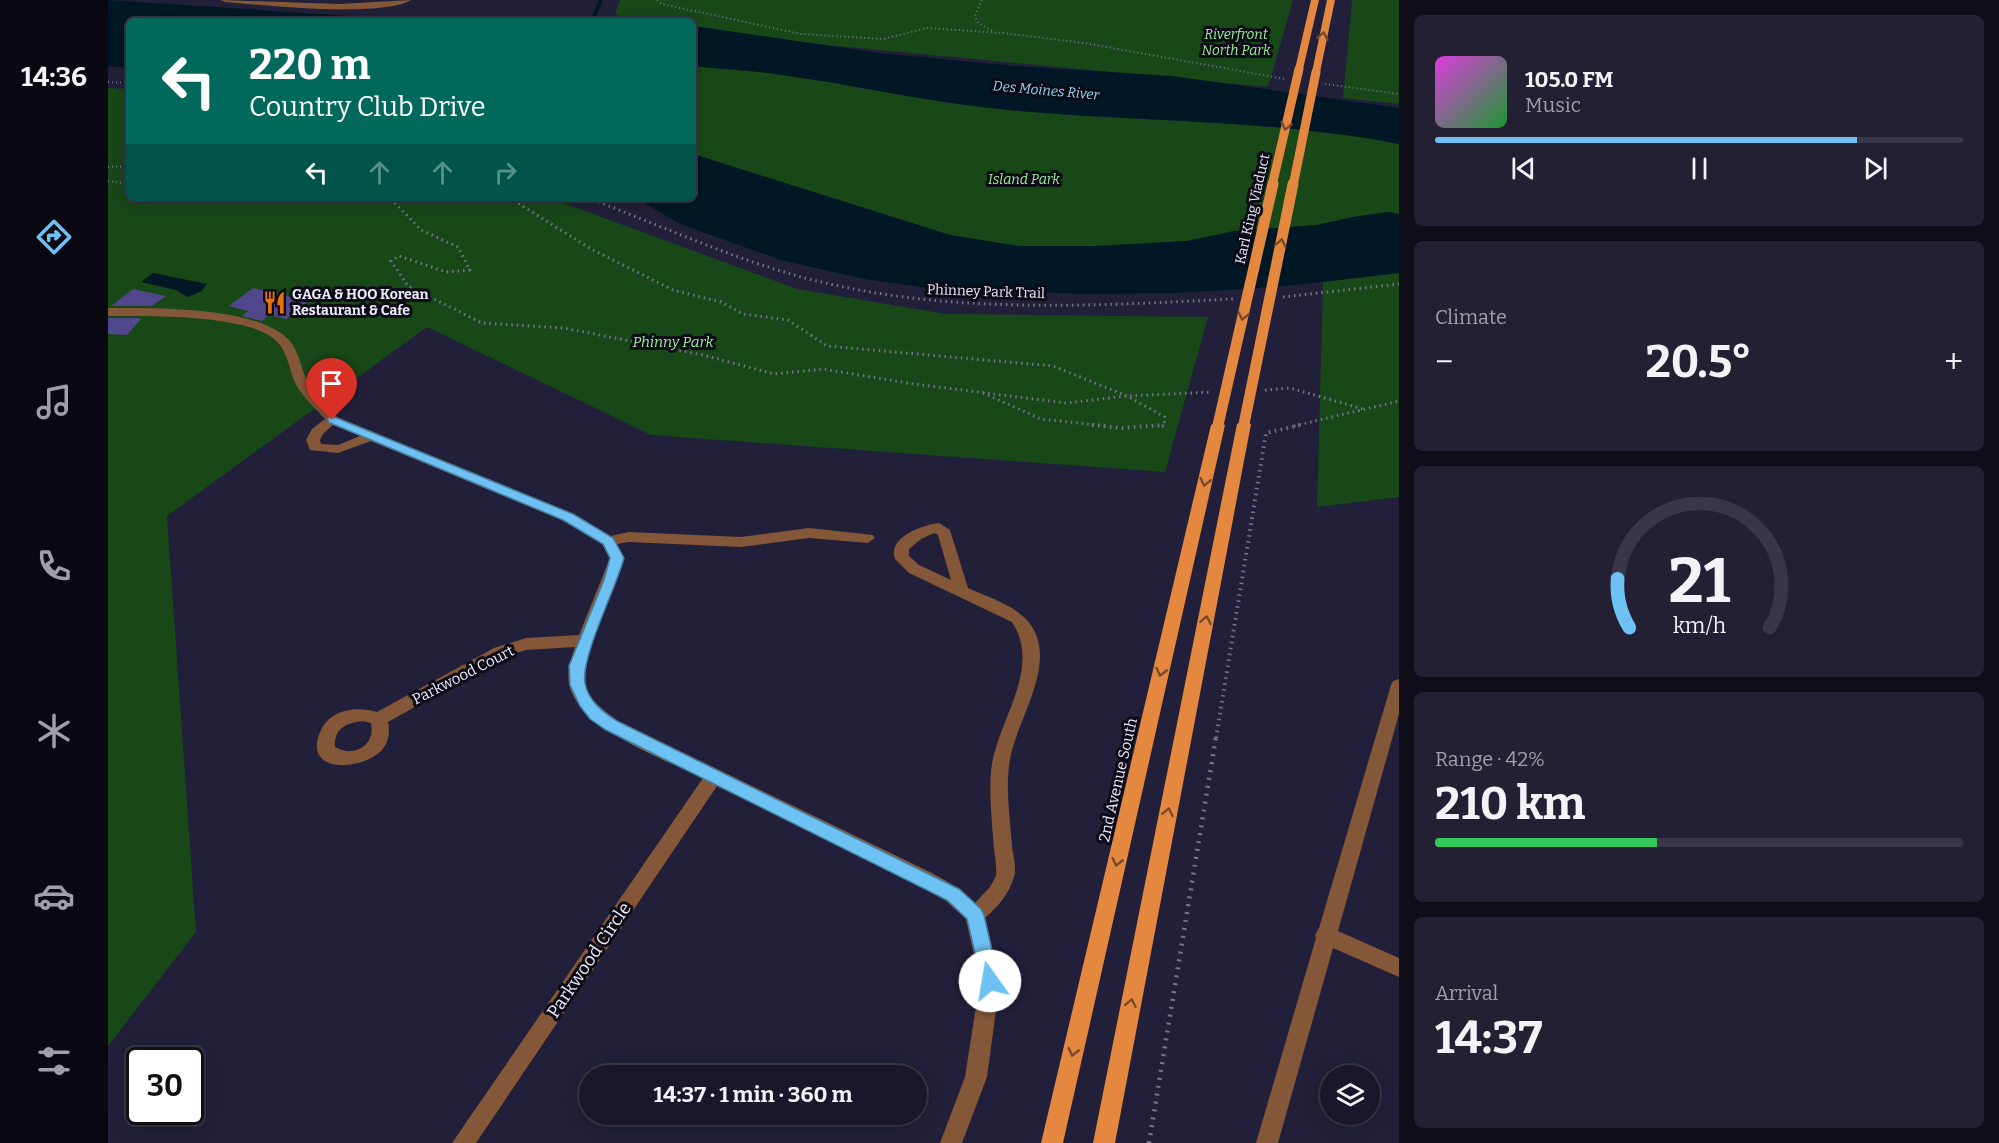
<!DOCTYPE html>
<meta charset="utf-8">
<style>
:root{--surface:#1a172c;--page:#232034;--text:#f1f3f6;--muted:#9f9fa9;--line:#383648;--accent:#6ec2f3}
body{margin:0;font-family:Bitter,serif;background:var(--page);color:var(--text);height:100vh;display:flex;flex-direction:column;font-size:22px;white-space:nowrap}
*{box-sizing:border-box;margin:0}
p{font-size:20px;color:var(--muted)}
.icon{flex:none;width:33px;height:33px;fill:none;stroke:currentColor;stroke-width:2;stroke-linecap:round;stroke-linejoin:round}
.map{position:relative;flex:1;overflow:hidden}
.details{display:flex;flex-direction:column;gap:15px;padding:15px;background:#0e0d18;width:600px}
.details>*{flex:none}
.hud{position:absolute;left:18px;top:18px;width:570px;height:183px;border-radius:9px;box-shadow:0 3px 15px #0003,0 0 0 2px var(--line);background:#00695c;color:#fff;overflow:hidden}
.fabs{position:absolute;left:1212px;top:1065px;display:grid;gap:12px}
.fabs a{display:grid;place-items:center;width:60px;height:60px;border-radius:50%;background:var(--surface);box-shadow:0 3px 15px #0003,0 0 0 2px var(--line);font-size:30px}
.speed{position:absolute;left:18px;top:1047px;display:flex;gap:12px;font-size:30px;font-weight:700;text-align:center}
.speed>*{display:grid;place-content:center;width:78px;height:78px;border-radius:50%;background:var(--surface);box-shadow:0 3px 15px #0003,0 0 0 2px var(--line);line-height:1}
.speed .limit{border:3px solid #111;border-radius:9px;background:#fff;color:#111}
.pin{position:absolute;display:grid;place-items:center;width:51px;height:51px;color:#fff;margin:-62px -26px;border-radius:50% 50% 50% 0;rotate:-45deg;box-shadow:0 0 6px #0007}
.pin .icon{rotate:45deg}
.me{position:absolute;width:66px;margin:-33px;rotate:347deg;stroke-linejoin:round;filter:drop-shadow(0 0 4px #0008)}
.turn{display:flex;align-items:center;gap:21px;height:126px;padding:0 24px;font-size:27px}
.turn .icon{width:78px;height:78px;stroke-width:2.5}
.turn b{display:block;font-size:42px;line-height:51px}
.lanes{display:flex;align-items:center;height:57px;padding:0 24px;background:#0003;justify-content:center;gap:30px;direction:ltr}
.lanes .off{opacity:.35}
.big{font-size:45px;font-weight:700;line-height:1.1}
.details .card{flex:1;display:flex;flex-direction:column;justify-content:center;gap:9px;min-width:0;padding:0 21px;border-radius:9px;background:var(--page)}
.details .dial{align-items:center;gap:0}
.dial svg{height:156px;overflow:visible;fill:none;stroke:var(--line);stroke-width:7;stroke-linecap:round;text-anchor:middle}
.dial text{fill:var(--text);stroke:none}
.song{display:flex;align-items:center;gap:18px}
.cover{width:72px;height:72px;border-radius:9px;background:linear-gradient(135deg,hsl(300 70% 55%),hsl(130 70% 35%))}
.played{height:6px;border-radius:3px;background:linear-gradient(90deg,var(--accent) 80%,var(--line) 80%)}
.keys{display:flex;justify-content:space-around;direction:ltr}
.heat{display:flex;justify-content:space-between;align-items:center;font-size:33px;direction:ltr}
.charge{height:9px;border-radius:4px;background:linear-gradient(90deg,#34c759 42%,var(--line) 0)}
.trip{position:absolute;left:471px;top:1065px;width:348px;height:60px;border-radius:30px;background:var(--surface);box-shadow:0 3px 15px #0003,0 0 0 2px var(--line);font-weight:700;line-height:60px;text-align:center}
main{display:flex;flex:1;min-height:0}
.tab-bar{display:flex;flex-direction:column;width:108px;justify-content:space-around;align-items:center;background:#0a0912;color:var(--muted)}
.tab-bar .icon{width:42px;height:42px}
.tab-bar .current{color:var(--accent)}
.tab-bar b{font-size:27px;color:var(--text)}
.map>svg:first-child{display:block}
.green{fill:#184718}
.water{fill:#001825}
.lines{fill:none;stroke-linecap:round;stroke-linejoin:round}
.stream{stroke:#001825;stroke-width:4}
.building{fill:#51488b}
.path-far3{stroke:#77758c;stroke-width:2;stroke-dasharray:1 3;stroke-linecap:butt}
.path-far2{stroke:#77758c;stroke-width:3;stroke-dasharray:1.5 4;stroke-linecap:butt}
.path-far1{stroke:#77758c;stroke-width:4;stroke-dasharray:1.5 4.5;stroke-linecap:butt}
.path{stroke:#77758c;stroke-width:4.5;stroke-dasharray:2 6;stroke-linecap:butt}
.minor{fill:#835737;fill-rule:evenodd}
.major{fill:#e4883f;fill-rule:evenodd}
.major-bridge-far1{stroke:#e4883f;stroke-width:9}
.major-bridge{stroke:#e4883f;stroke-width:11}
.oneway{stroke:#784a2a}
.route{fill:#6ec2f3;stroke:#487e9e;stroke-width:1.5}
.labels{text-anchor:middle;stroke-width:6;stroke-linejoin:round;paint-order:stroke}
.far-park-label{font-size:14px;font-style:italic;fill:#9fef9c;stroke:#0c0b16}
.far-water-label{font-size:14px;font-style:italic;fill:#97d8fa;stroke:#0c0b16}
.far-street-label{font-size:14px;fill:#ededff;stroke:#0c0b16}
.far-poi-label{font-size:14px;font-weight:bold;fill:#ededff;stroke:#0c0b16;text-anchor:start}
.park-label{font-size:15px;font-style:italic;fill:#9fef9c;stroke:#0c0b16}
.street-label{font-size:15px;fill:#ededff;stroke:#0c0b16}
.near-street-label{font-size:18px;fill:#ededff;stroke:#0c0b16}
</style>
<main>
<nav class="tab-bar">
<b>14:36</b>
<svg class="icon current" aria-label="directions" viewBox="0 0 24 24"><path d="M12 3l9 9-9 9-9-9zM9 14v-3h6M13 9l2 2-2 2"/></svg>
<svg class="icon" aria-label="music" viewBox="0 0 24 24"><path d="M9 18V5l10-2v13"/><circle cx="6" cy="18" r="3"/><circle cx="16" cy="16" r="3"/></svg>
<svg class="icon" aria-label="phone" viewBox="0 0 24 24"><path d="M5 4h4l2 5-3 2q2 4 5 5l2-3 5 2v4C11 20 4 13 5 4z"/></svg>
<svg class="icon" aria-label="climate" viewBox="0 0 24 24"><path d="M12 3v18M4 7l16 10M4 17L20 7"/></svg>
<svg class="icon" aria-label="car" viewBox="0 0 24 24"><path d="M5 17H2v-5l4-1 3-4h7l3 4 3 1v5h-3M9 17h6M6 11h13"/><circle cx="7" cy="17" r="2"/><circle cx="17" cy="17" r="2"/></svg>
<svg class="icon" aria-label="filters" viewBox="0 0 24 24"><path d="M4 7h16M4 17h16"/><circle cx="9" cy="7" r="2"/><circle cx="15" cy="17" r="2"/></svg>
</nav>
<div class="map">
<svg width="1291" height="1143" viewBox="0 0 1291 1143">
<rect width="100%" height="100%" fill="#221f3a"/>
<!-- green -->
<path class="green" d="M512 0H1185L1160 87 708 44 585 26V21H547L507 15Z
M1244 0H1291V104L1235 98Z
M585 66C612 69 640 70 667 74 745 84 822 103 901 110 1030 122 1164 119 1291 144V214L1280 212 1245 217 1209 225 1126 231 1079 241 988 246H910L842 235 585 154Z
M0 88 21 89V198H442L689 289 838 314 1100 317 1057 472 543 435 319 327 59 516 88 932 0 1046Z
M1291 273V497L1209 507 1215 282Z"/>
<!-- water -->
<path class="water" d="M0 0 255 17 431 18 486 16 515 21H21V68L0 66Z
M585 26 771 53 907 66 1064 76 1291 108V144C1164 119 1030 122 901 110 822 103 745 84 667 74 640 70 612 69 585 66Z
M585 154 842 235 910 246H988L1079 241 1126 231 1209 225 1245 217 1280 212 1291 214V273L1170 287 1068 293 981 294 833 290 756 279 673 260 572 224 528 198H585Z
M45 273 99 284 94 291 79 297 68 290 33 282Z"/>
<g class="lines">
<!-- stream -->
<path class="stream" d="M486 16 493 0"/>
</g>
<!-- building -->
<path class="building" d="M145 288 200 301 178 319 161 315 154 321 134 316 140 311 121 306Z
M25 289 58 296 44 306H3Z
M0 318H29L33 319 19 335 0 334Z"/>
<g class="lines">
<!-- path-far3 -->
<path class="path-far3" d="M549 0 554 4 693 34 775 39 819 28 895 33 976 43 1177 79
M874 0 867 16 870 23 885 31
M0 82 21 83
M1217 84 1291 94
M0 167 21 166
M0 181 21 184"/>
<!-- path-far2 -->
<path class="path-far2" d="M277 198 285 201 313 230 350 247 362 270 338 272 291 256 283 261 300 286 374 323 455 328 595 355 666 374 715 369 806 384 958 403 1019 396 1104 392
M373 198 405 200 483 249 565 290 613 302 635 314 680 320 719 346 945 366 1019 396 1057 417 1056 426H1052
M480 198C552 225 622 258 697 278 838 315 981 306 1125 299
M1175 297 1291 284
M1157 390 1182 388 1255 409
M875 393 933 419 998 426
M1186 426 1291 401"/>
<!-- path-far1 -->
<path class="path-far1" d="M984 425 1014 428 1056 425
M1108 738 1158 433 1193 425"/>
<!-- path -->
<path class="path" d="M1041 1143 1108 737"/>
<!-- minor -->
<path class="minor" d="M113 0 231 4 303 0C274 18 154 5 117 2Z
M0 308C46 308 149 306 181 340 192 352 193 372 202 386 209 397 220 407 229 417L465 514 502 536 521 532 633 537 701 528 765 535 767 538 760 543 701 538 633 547 521 542 509 544 516 558C507 588 467 665 480 692 486 704 499 713 510 721L824 873 852 889 867 903 882 887 888 876C889 867 887 858 886 849 884 823 881 796 883 771 888 721 935 670 904 622L801 573 787 559C779 537 815 525 831 523L842 530 860 588C884 599 915 607 927 632 945 670 909 721 902 759 897 788 902 817 904 846 905 856 909 867 906 877 901 894 890 907 877 918L892 981 879 1077 854 1143H832L857 1077 872 981 858 919 838 901 810 885 609 786 368 1143H344L595 778C558 760 469 728 461 684 459 672 463 659 467 647L418 650 398 656 280 722C283 737 279 749 265 757 252 765 219 772 210 753 207 746 210 736 213 730 223 709 249 706 269 712L386 648 418 638 471 635 502 558 494 544 455 520 263 441 230 453 202 450 198 440 204 429 217 419C208 409 197 399 190 388 182 375 181 357 172 345 149 313 38 316 0 316ZM225 425 252 436 230 445 213 444 212 440 215 434ZM826 533 830 535 843 580 811 565 801 556V549L813 539ZM255 721 263 723C268 746 245 758 227 747 226 728 238 723 255 721Z
M1291 679V714L1230 931 1291 958V977L1225 948 1170 1143H1148L1208 938 1207 935 1211 928 1283 685 1285 681Z"/>
<!-- major -->
<path class="major" d="M1203 0H1211L1195 69 1191 72 1187 69Z
M1219 0H1227L1212 72 1208 75 1204 72Z
M1136 420 1143 424 1007 1143H985L1129 424Z
M1110 421 1117 425 955 1143H933L1103 425Z"/>
<!-- major-bridge-far1 -->
<path class="major-bridge-far1" d="M1164 186 1191 69
M1185 186 1208 72"/>
<!-- major-bridge -->
<path class="major-bridge" d="M1136 424 1185 184
M1110 425 1165 184"/>
</g>
<!-- one-way arrows -->
<defs><path id="oneway-chevron" d="M-2-3.5L2.5 0L-2 3.5" fill="none" stroke-width="1.6" stroke-linecap="round" stroke-linejoin="round" transform="scale(1.5)"/></defs>
<g class="oneway">
<use href="#oneway-chevron" transform="translate(1215 36) rotate(-79)"/>
<use href="#oneway-chevron" transform="translate(1178 126) rotate(103)"/>
<use href="#oneway-chevron" transform="translate(1173 243) rotate(-78)"/>
<use href="#oneway-chevron" transform="translate(1135 316) rotate(103)"/>
<use href="#oneway-chevron" transform="translate(1097 482) rotate(103)"/>
<use href="#oneway-chevron" transform="translate(1098 620) rotate(-79)"/>
<use href="#oneway-chevron" transform="translate(1053 672) rotate(103)"/>
<use href="#oneway-chevron" transform="translate(1060 812) rotate(-79)"/>
<use href="#oneway-chevron" transform="translate(1009 862) rotate(103)"/>
<use href="#oneway-chevron" transform="translate(1023 1003) rotate(-79)"/>
<use href="#oneway-chevron" transform="translate(965 1052) rotate(103)"/>
</g>
<!-- route -->
<path class="route" d="M224 416 465 514 505 538 516 558C508 588 472 659 477 683 480 701 495 712 509 721L851 889 873 909 876 915 891 981 888 987 882 989 875 987 859 919 839 900 498 730 482 719 472 706 462 685 461 666 496 580 502 558 495 544 455 520 220 422V417Z"/>
<!-- icons -->
<defs>
<symbol id="restaurant-bare" viewBox="-9 -9 18 18"><path d="M-5-6h1v4h1v-4h1v4h1v-4h1v5L-1.5 .5V6h-2V.5L-5-1ZM5-6V6H3V1.5H1.5Q1.5-4 5-6Z" fill="#e8710a" stroke="#0c0b16" stroke-width="2.5" paint-order="stroke"/></symbol>
</defs>
<g fill-rule="evenodd">
<use href="#restaurant-bare" x="150" y="286" width="33" height="33"/>
</g>
<g class="labels">
<!-- far-park labels -->
<g class="far-park-label">
<text x="1128" y="39">Riverfront<tspan x="1128" dy="16">North Park</tspan></text>
<text x="916" y="184">Island Park</text>
</g>
<!-- far-water labels -->
<g class="far-water-label">
<text transform="translate(938 90) rotate(5)" y="5">Des Moines River</text>
</g>
<!-- far-street labels -->
<g class="far-street-label">
<text transform="translate(1144 209) rotate(-77)" y="5">Karl King Viaduct</text>
<text transform="translate(878 291) rotate(2)" y="5">Phinney Park Trail</text>
</g>
<!-- far-poi labels -->
<g class="far-poi-label">
<text x="184" y="299">GAGA &amp; HOO Korean<tspan x="184" dy="16">Restaurant &amp; Cafe</tspan></text>
</g>
<!-- park labels -->
<g class="park-label">
<text x="565" y="347">Phinny Park</text>
</g>
<!-- street labels -->
<g class="street-label">
<text transform="translate(355 675) rotate(-27)" y="5">Parkwood Court</text>
<text transform="translate(1010 780) rotate(-77)" y="5">2nd Avenue South</text>
</g>
<!-- near-street labels -->
<g class="near-street-label">
<text transform="translate(481 960) rotate(-56)" y="6">Parkwood Circle</text>
</g>
</g>
</svg>
<div class="fabs">
<a><svg class="icon" aria-label="layers" viewBox="0 0 24 24"><path d="M12 4l9 5-9 5-9-5zM3 14l9 5 9-5"/></svg></a>
</div>
<div class="speed"><div class="limit">30</div></div>
<div class="pin" style="left:224px;top:420px;background:#d93025"><svg class="icon" aria-label="arrive" viewBox="0 0 24 24"><path d="M6 21V4h12l-3 4 3 4H6"/></svg></div>
<svg class="me" style="left:882px;top:981px" viewBox="-20 -20 40 40"><circle r="19" fill="#fff"/><path d="M0-13L10 11 0 6-10 11z" fill="#6ec2f3"/></svg>
<div class="trip">14:37 · 1 min · 360 m</div>
<div class="hud">
<div class="turn"><svg class="icon" aria-label="left" viewBox="0 0 24 24"><path d="M17 20v-9H6M10 6l-5 5 5 5"/></svg><div><b>220 m</b>Country Club Drive</div></div>
<div class="lanes"><svg class="icon" aria-label="left" viewBox="0 0 24 24"><path d="M17 20v-9H6M10 6l-5 5 5 5"/></svg><svg class="icon off" aria-label="ahead" viewBox="0 0 24 24"><path d="M12 20V5M6 11l6-6 6 6"/></svg><svg class="icon off" aria-label="ahead" viewBox="0 0 24 24"><path d="M12 20V5M6 11l6-6 6 6"/></svg><svg class="icon off" aria-label="right" viewBox="0 0 24 24"><path d="M7 20v-9h11M14 6l5 5-5 5"/></svg></div>
</div>
</div>
<section class="details">
<div class="card">
<div class="song"><i class="cover"></i><div><b>105.0 FM</b><p>Music</p></div></div>
<div class="played"></div>
<div class="keys"><svg class="icon" aria-label="previous" viewBox="0 0 24 24"><path d="M18 5L8 12l10 7zM5 5v14"/></svg><svg class="icon" aria-label="pause" viewBox="0 0 24 24"><path d="M8 5v14M16 5v14"/></svg><svg class="icon" aria-label="next" viewBox="0 0 24 24"><path d="M6 5l10 7-10 7zM19 5v14"/></svg></div>
</div>
<div class="card"><p>Climate</p>
<div class="heat"><a>−</a><b class="big">20.5°</b><a>+</a></div>
</div>
<div class="card dial"><svg viewBox="0 0 100 80">
<path d="M14 69A42 42 0 1 1 86 69"/>
<path d="M14 69A42 42 0 0 1 8 44" stroke="#6ec2f3"/>
<text x="50" y="56" font-size="32" font-weight="700">21</text>
<text x="50" y="72" font-size="11">km/h</text>
</svg></div>
<div class="card"><p>Range · 42%</p><b class="big">210 km</b><div class="charge"></div></div>
<div class="card"><p>Arrival</p><b class="big">14:37</b></div>
</section>
</main>
